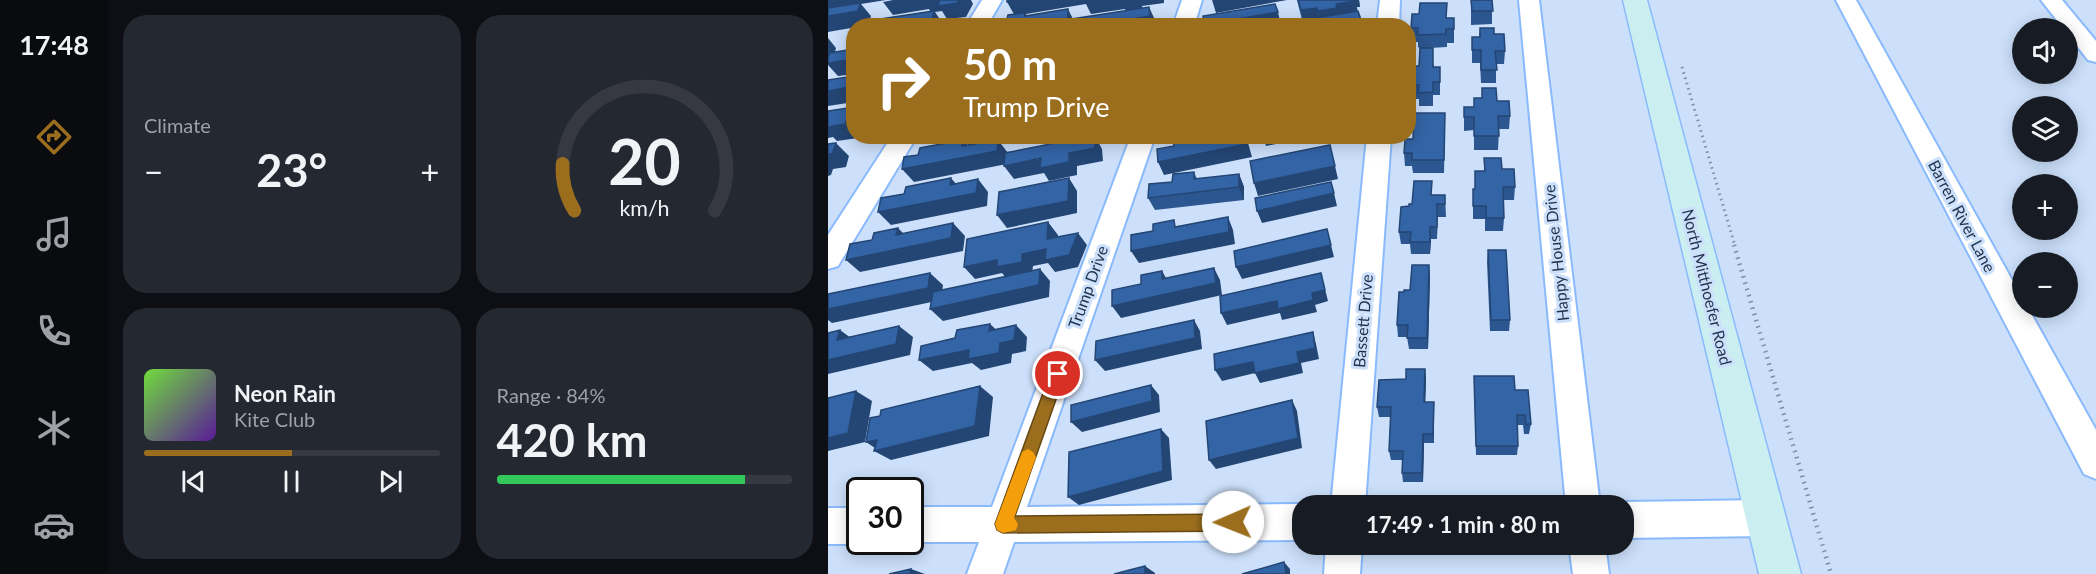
<!DOCTYPE html>
<meta charset="utf-8">
<style>
:root{--surface:#171b24;--page:#242831;--text:#f1f3f6;--muted:#9ea1a6;--line:#363941;--accent:#9b6e1e}
body{margin:0;font-family:Lato,sans-serif;background:var(--page);color:var(--text);height:100vh;display:flex;flex-direction:column;font-size:22px;white-space:nowrap}
*{box-sizing:border-box;margin:0}
p{font-size:20px;color:var(--muted)}
.icon{flex:none;width:33px;height:33px;fill:none;stroke:currentColor;stroke-width:2;stroke-linecap:round;stroke-linejoin:round}
.map{position:relative;flex:1;overflow:hidden}
.panel{display:flex;flex-direction:column;gap:15px;padding:15px;background:#0d0f14;width:720px}
.panel>*{flex:none}
.hud{position:absolute;left:18px;top:18px;width:570px;height:126px;border-radius:24px;box-shadow:0 3px 15px #0003;background:#9b6e1e;color:#fff;overflow:hidden}
.fabs{position:absolute;left:1184px;top:18px;display:grid;gap:12px}
.fabs a{display:grid;place-items:center;width:66px;height:66px;border-radius:50%;background:var(--surface);box-shadow:0 3px 15px #0003;font-size:30px}
.speed{position:absolute;left:18px;top:477px;display:flex;gap:12px;font-size:30px;font-weight:700;text-align:center}
.speed>*{display:grid;place-content:center;width:78px;height:78px;border-radius:50%;background:var(--surface);box-shadow:0 3px 15px #0003;line-height:1}
.speed .limit{border:3px solid #111;border-radius:9px;background:#fff;color:#111}
.pin{position:absolute;display:grid;place-items:center;width:51px;height:51px;color:#fff;margin:-26px;border:3px solid #fff;border-radius:50%;box-shadow:0 2px 6px #0007}
.me{position:absolute;width:66px;margin:-33px;rotate:269deg;stroke-linejoin:round;filter:drop-shadow(0 0 4px #0008)}
.turn{display:flex;align-items:center;gap:21px;height:126px;padding:0 18px;font-size:27px}
.turn .icon{width:78px;height:78px;stroke-width:2.5}
.turn b{display:block;font-size:42px;line-height:51px}
.big{font-size:45px;font-weight:700;line-height:1.1}
.panel .tile{flex:1;display:flex;flex-direction:column;justify-content:center;gap:9px;min-width:0;padding:0 21px;border-radius:24px;background:var(--page)}
.panel .dial{align-items:center;gap:0}
.dial svg{height:156px;overflow:visible;fill:none;stroke:var(--line);stroke-width:7;stroke-linecap:round;text-anchor:middle}
.dial text{fill:var(--text);stroke:none}
.song{display:flex;align-items:center;gap:18px}
.cover{width:72px;height:72px;border-radius:9px;background:linear-gradient(135deg,hsl(100 70% 55%),hsl(270 70% 35%))}
.played{height:6px;border-radius:3px;background:linear-gradient(90deg,var(--accent) 50%,var(--line) 50%)}
.keys{display:flex;justify-content:space-around;direction:ltr}
.heat{display:flex;justify-content:space-between;align-items:center;font-size:33px;direction:ltr}
.charge{height:9px;border-radius:4px;background:linear-gradient(90deg,#34c759 84%,var(--line) 0)}
.panel .tiles{flex:1;display:grid;gap:15px;grid-template-columns:repeat(2,1fr)}
.trip{position:absolute;left:464px;top:495px;width:342px;height:60px;border-radius:24px;background:var(--surface);box-shadow:0 3px 15px #0003;font-weight:700;line-height:60px;text-align:center}
main{display:flex;flex:1;min-height:0}
.tab-bar{display:flex;flex-direction:column;width:108px;justify-content:space-around;align-items:center;background:#090b0e;color:var(--muted)}
.tab-bar .icon{width:42px;height:42px}
.tab-bar .current{color:var(--accent)}
.tab-bar b{font-size:27px;color:var(--text)}
.map>svg:first-child{display:block}
.lines{fill:none;stroke-linecap:round;stroke-linejoin:round}
.minor-casing{stroke:#8abafc;stroke-width:4}
.secondary-casing{stroke:#8abafc;stroke-width:3}
.path-far1{stroke:#7b8faa;stroke-width:3;stroke-dasharray:1.5 4;stroke-linecap:butt}
.path{stroke:#7b8faa;stroke-width:4.5;stroke-dasharray:1.5 5;stroke-linecap:butt}
.minor{fill:#fff;fill-rule:evenodd}
.secondary{fill:#cbeff0;fill-rule:evenodd}
.wall{fill:#2c568f}
.shaded-wall{fill:#244674}
.building{fill:#3364a6;stroke:#244674;stroke-width:1.5}
.route{fill:#9b6e1e;stroke:#654814;stroke-width:1.5}
.slow{fill:#f59e0b}
.labels{text-anchor:middle;stroke-width:6;stroke-linejoin:round;paint-order:stroke}
.street-label{font-size:16px;fill:#1f324d;stroke:#cce0fb}
</style>
<main>
<nav class="tab-bar">
<b>17:48</b>
<svg class="icon current" aria-label="directions" viewBox="0 0 24 24"><path d="M12 3l9 9-9 9-9-9zM9 14v-3h6M13 9l2 2-2 2"/></svg>
<svg class="icon" aria-label="music" viewBox="0 0 24 24"><path d="M9 18V5l10-2v13"/><circle cx="6" cy="18" r="3"/><circle cx="16" cy="16" r="3"/></svg>
<svg class="icon" aria-label="phone" viewBox="0 0 24 24"><path d="M5 4h4l2 5-3 2q2 4 5 5l2-3 5 2v4C11 20 4 13 5 4z"/></svg>
<svg class="icon" aria-label="climate" viewBox="0 0 24 24"><path d="M12 3v18M4 7l16 10M4 17L20 7"/></svg>
<svg class="icon" aria-label="car" viewBox="0 0 24 24"><path d="M5 17H2v-5l4-1 3-4h7l3 4 3 1v5h-3M9 17h6M6 11h13"/><circle cx="7" cy="17" r="2"/><circle cx="17" cy="17" r="2"/></svg>
</nav>
<section class="panel">
<div class="tiles">
<div class="tile"><p>Climate</p>
<div class="heat"><a>−</a><b class="big">23°</b><a>+</a></div>
</div>
<div class="tile dial"><svg viewBox="0 0 100 80">
<path d="M14 69A42 42 0 1 1 86 69"/>
<path d="M14 69A42 42 0 0 1 8 45" stroke="#9b6e1e"/>
<text x="50" y="56" font-size="32" font-weight="700">20</text>
<text x="50" y="72" font-size="11">km/h</text>
</svg></div>
<div class="tile">
<div class="song"><i class="cover"></i><div><b>Neon Rain</b><p>Kite Club</p></div></div>
<div class="played"></div>
<div class="keys"><svg class="icon" aria-label="previous" viewBox="0 0 24 24"><path d="M18 5L8 12l10 7zM5 5v14"/></svg><svg class="icon" aria-label="pause" viewBox="0 0 24 24"><path d="M8 5v14M16 5v14"/></svg><svg class="icon" aria-label="next" viewBox="0 0 24 24"><path d="M6 5l10 7-10 7zM19 5v14"/></svg></div>
</div>
<div class="tile"><p>Range · 84%</p><b class="big">420 km</b><div class="charge"></div></div>
</div>
</section>
<div class="map">
<svg width="1268" height="574" viewBox="0 0 1268 574">
<rect width="100%" height="100%" fill="#cce0fb"/>
<g class="lines">
<defs>
<path id="minor" d="M154 0H174L159 26H138Z
M354 0H374L366 26H345Z
M552 0H572L571 26H549Z
M691 0H711L772 506H738Z
M1008 0H1028L1194 298V308H1200L1268 430V479L1256 474Z
M1213 0H1234L1268 41V62L1260 60 1239 33V28H1235Z
M64 136H89L10 266 0 269V235Z
M303 136H327L199 507 474 504 477 506H474V540L186 542 175 574H139L151 542H79H82V507H164Z
M539 136H563L537 506H503Z
M938 500 950 506 956 518 950 530 938 536 795 538V506H788L795 502Z
M0 508H32V542H37L32 544H0Z
M498 544H534L532 574H496Z
M741 544H777L781 574H745Z"/>
<path id="secondary" d="M795 0H819L973 574H931Z"/>
</defs>
<!-- minor casing -->
<use href="#minor" class="minor-casing"/>
<!-- secondary casing -->
<use href="#secondary" class="secondary-casing"/>
<!-- path-far1 -->
<path class="path-far1" d="M854 67 907 246"/>
<!-- path -->
<path class="path" d="M906 245 1003 574"/>
<!-- minor -->
<use href="#minor" class="minor"/>
<!-- secondary -->
<use href="#secondary" class="secondary"/>
</g>
<!-- wall -->
<path class="wall" d="M469 0H531L532 7H529V11L474 20Z
M643 0H664V24L643 25Z
M626 18V43H619V47L602 48 606 67H612V95H605V106H591V99H581V66H591L592 48 590 47V42H584L583 28Z
M652 28 666 34 677 51 676 64H668V83H653L652 63H644V37H651Z
M654 88 669 101 682 116 681 129H671L670 150H646V130L636 131V107H645L654 98Z
M617 126 616 173H585L584 166H577L576 153 585 139Z
M656 158 674 169 687 187 686 200H675L676 218 675 231H657V219H645V189H647V171H656Z
M366 172 369 179 411 174 416 187V200L327 210 320 198 344 182Z
M604 195H617L618 217H610L609 239H603L602 254H583L582 244H573L571 232 581 206 584 204Z
M660 250 682 320 681 331H662L659 262Z
M601 265 602 277 600 349H581L579 337H570L569 325 576 292 582 290Z
M597 369 598 380 597 402H606V443H596L595 482H575L574 473V460H563L561 451 563 417H551L549 407 578 379Z
M646 376 687 390 703 424 701 434H696L695 425H689L690 446 689 455H648Z"/>
<!-- shaded-wall -->
<path class="shaded-wall" d="M0 0H58L33 4 43 16 40 25 0 32Z
M65 0H143L145 4 138 17 119 19 114 11 107 12 115 24V26H83V22L103 13 101 9 65 15 55 2Z
M192 0H336V3L314 6 315 10 298 12 297 9 263 14 258 4 198 14 204 24 240 9 247 23V26H196L187 16 179 2Z
M384 0H459L388 13Z
M526 0H531L532 7H529L530 14 492 25 490 11 508 4Z
M321 7 327 20V26H292Z
M489 8 491 21 476 24 473 10Z
M450 12 453 26 376 25Z
M533 20 534 26H518V22Z
M285 22 287 26H264Z
M0 38 8 48 6 56 0 57Z
M26 59V74L10 76 0 65V63Z
M26 86V102L0 106V91Z
M26 118V136H30V138L9 141 5 137 0 138V124Z
M106 136H136L109 141Z
M203 136H216L205 139Z
M267 136 274 149 275 161 249 166V175L221 181 216 173 186 179 176 166 241 153Z
M365 136 371 149 418 136 424 157 336 175 330 162 366 142Z
M435 136H486L438 146Z
M135 140 146 153 170 140 180 153 179 164 86 182 74 169 134 146Z
M8 143 21 156 18 167 5 169 3 175 0 176V154Z
M507 166 510 179 430 196 426 183Z
M411 174 416 187V200L411 187Z
M123 178 134 191 150 179 160 192 159 206 63 225 50 212 122 185Z
M241 178 249 191V213L179 228 169 215Z
M506 193 509 206 434 223 429 211Z
M400 217 405 230 407 244 311 263 303 251Z
M220 222 230 235 229 251 219 239Z
M125 223 137 236 135 251 32 272 18 260 68 235 70 228 82 240Z
M602 227 603 239 602 254Z
M250 233 259 245 250 267 227 272 220 263 205 266 204 274 179 279 174 273 147 279 136 267 194 254Z
M503 245 506 257 414 279 408 267Z
M601 265 602 277 600 349 599 338Z
M386 268 392 280 394 295 293 318 284 306Z
M212 269 222 281 221 297 115 321 102 309Z
M334 271 341 283 334 279Z
M102 273 115 285 113 300 4 323 0 320V309Z
M493 273 500 301 487 305 489 312 454 320 452 313 399 325 393 313 484 293Z
M366 320 372 331 374 349 277 371 267 360Z
M162 324 174 335 161 331Z
M188 325 199 337 198 351 184 354 183 363 153 370 144 363 105 371 91 360 172 343Z
M71 326 85 337 82 355 0 374V360Z
M12 330 27 341 9 340Z
M485 332 488 344 491 359 473 363 475 373 432 383 427 373 394 381 387 370 469 352Z
M597 369 598 380 597 412 596 402Z
M323 385 331 395 332 412 254 432 243 422Z
M152 386 165 397 161 436 63 460 46 451 50 450 38 442Z
M28 391 44 401 37 442 0 451V438Z
M464 400 469 411 474 448 388 469 381 460Z
M606 402V443L605 434Z
M333 429 341 438 344 480 251 505 240 497Z
M595 434 596 443 595 482 594 473Z
M456 562 462 569V574H458Z
M317 566 327 573V574H317Z
M83 569 97 574H82Z"/>
<!-- building -->
<path class="building" d="M112 0H131L129 3 110 6Z
M179 0H192L179 2Z
M470 0H528V1L508 4 509 8 490 11 489 8 473 10Z
M643 0H664L665 11H644Z
M32 3 30 11 0 16V8Z
M592 3H619L618 18H626V29H618V34L592 35 589 34 590 28H583L584 14H591Z
M447 4 450 12 376 25 375 16Z
M321 7 322 16 303 19 304 24 285 26V22L264 26H244V19Z
M240 9V18L196 26H161L162 22 179 19 180 15 197 13V16Z
M106 11 104 19 83 22V26H26V32H23L26 23Z
M530 11 533 20 518 22 519 26H458L457 23Z
M652 28H666V34H676L677 51H667L669 70H653V50H644V37H652Z
M592 48H605V67H612V82H605V92L590 93 591 85H580L581 66H591Z
M26 49V59L0 63V58L2 53Z
M26 76V86L0 91V80Z
M654 88H668L669 101H681L682 116H670L671 136H646V117H636V107H646V98H654Z
M26 107V118L19 119 17 124 0 127V111Z
M586 113H617L616 160H584V153H576L577 139H585Z
M263 136H267V148L241 153V162L212 168 213 158 176 166 177 153Z
M363 136H365L366 142 393 136H418L419 144 330 162 329 149 346 146 345 140Z
M135 140 134 146 170 140 169 151 74 169 76 157 90 155 92 148Z
M8 143 4 154H0V144Z
M502 145 507 166 426 183 422 161Z
M656 158H673L674 169H686L687 187H675L676 218H658V206H645V189H647V171H657Z
M366 172V179L411 174V187L320 198 321 184 344 182 345 174Z
M123 178 122 185 150 179 148 193 50 212 53 198 76 194 78 187Z
M241 178 240 201 169 215 171 192Z
M586 181H604L603 195H617V204H609V227H602V242H582L583 232H571L573 207 581 206V204H584Z
M503 182 506 193 429 211 427 198Z
M400 217 401 232 303 251V235L325 231V224L346 220 347 227Z
M220 222 219 239 250 233 241 255 217 260 218 249 194 254V262L169 267V260L136 267 139 239Z
M125 223 123 238 18 260 22 244 44 240 46 233 70 228 68 235Z
M499 229 503 245 408 267 406 251Z
M660 250H678L682 320H663Z
M584 265H601L599 338H579L580 325H569L571 292H576V290H582Z
M386 268 388 283 284 306V290L313 284V275L334 271V279Z
M212 269 211 285 102 309 105 292Z
M102 273 100 288 0 309V294Z
M493 273 497 290 484 293 485 300 450 309 449 301 393 313 392 296Z
M366 320 367 338 267 360 268 341Z
M162 324 161 331 188 325 186 340 172 343 171 353 140 359 141 350 91 360 93 346 127 338 129 330Z
M71 326 68 344 0 360V333L12 330 9 340Z
M485 332 487 348 469 352 471 363 427 373 425 362 387 370 386 354Z
M578 369H597L596 402H606L605 434H595L594 473H574L575 451H561L563 407H549L551 380 578 379Z
M646 376H686L687 390H700L703 424H698L697 415H689L690 446H648Z
M323 385 324 401 243 422V405Z
M152 386 147 426 46 451 49 440 38 442 42 418 52 416 53 410Z
M28 391 20 433 0 438V398Z
M464 400 470 438 381 460 378 421Z
M333 429 335 471 240 497 241 452Z
M456 562 458 574H414Z
M317 566V574H286Z
M83 569 82 574H61Z"/>
<!-- route -->
<path class="route" d="M230 367 235 369 237 374 187 516 405 514 411 516 413 522 411 528 405 531 175 533 169 530 167 524 222 374 224 369Z"/>
<!-- slow -->
<path class="slow" d="M200 449 205 452 208 457 186 518 190 524 188 530 175 533 169 530 167 524 194 452Z"/>
<g class="labels">
<!-- street labels -->
<g class="street-label">
<text transform="translate(1134 216) rotate(62)" y="6">Barren River Lane</text>
<text transform="translate(728 253) rotate(-96)" y="6">Happy House Drive</text>
<text transform="translate(260 287) rotate(-70)" y="6">Trump Drive</text>
<text transform="translate(879 287) rotate(76)" y="6">North Mitthoefer Road</text>
<text transform="translate(535 321) rotate(-85)" y="6">Bassett Drive</text>
</g>
</g>
</svg>
<div class="fabs">
<a><svg class="icon" aria-label="sound" viewBox="0 0 24 24"><path d="M4 9h4l5-4v14l-5-4H4zM17 9q2 3 0 6"/></svg></a>
<a><svg class="icon" aria-label="layers" viewBox="0 0 24 24"><path d="M12 4l9 5-9 5-9-5zM3 14l9 5 9-5"/></svg></a>
<a>+</a>
<a>−</a>
</div>
<div class="speed"><div class="limit">30</div></div>
<div class="pin" style="left:230px;top:374px;background:#d93025"><svg class="icon" aria-label="arrive" viewBox="0 0 24 24"><path d="M6 21V4h12l-3 4 3 4H6"/></svg></div>
<svg class="me" style="left:405px;top:522px" viewBox="-20 -20 40 40"><circle r="19" fill="#fff"/><path d="M0-13L10 11 0 6-10 11z" fill="#9b6e1e"/></svg>
<div class="trip">17:49 · 1 min · 80 m</div>
<div class="hud">
<div class="turn"><svg class="icon" aria-label="right" viewBox="0 0 24 24"><path d="M7 20v-9h11M14 6l5 5-5 5"/></svg><div><b>50 m</b>Trump Drive</div></div>
</div>
</div>
</main>
